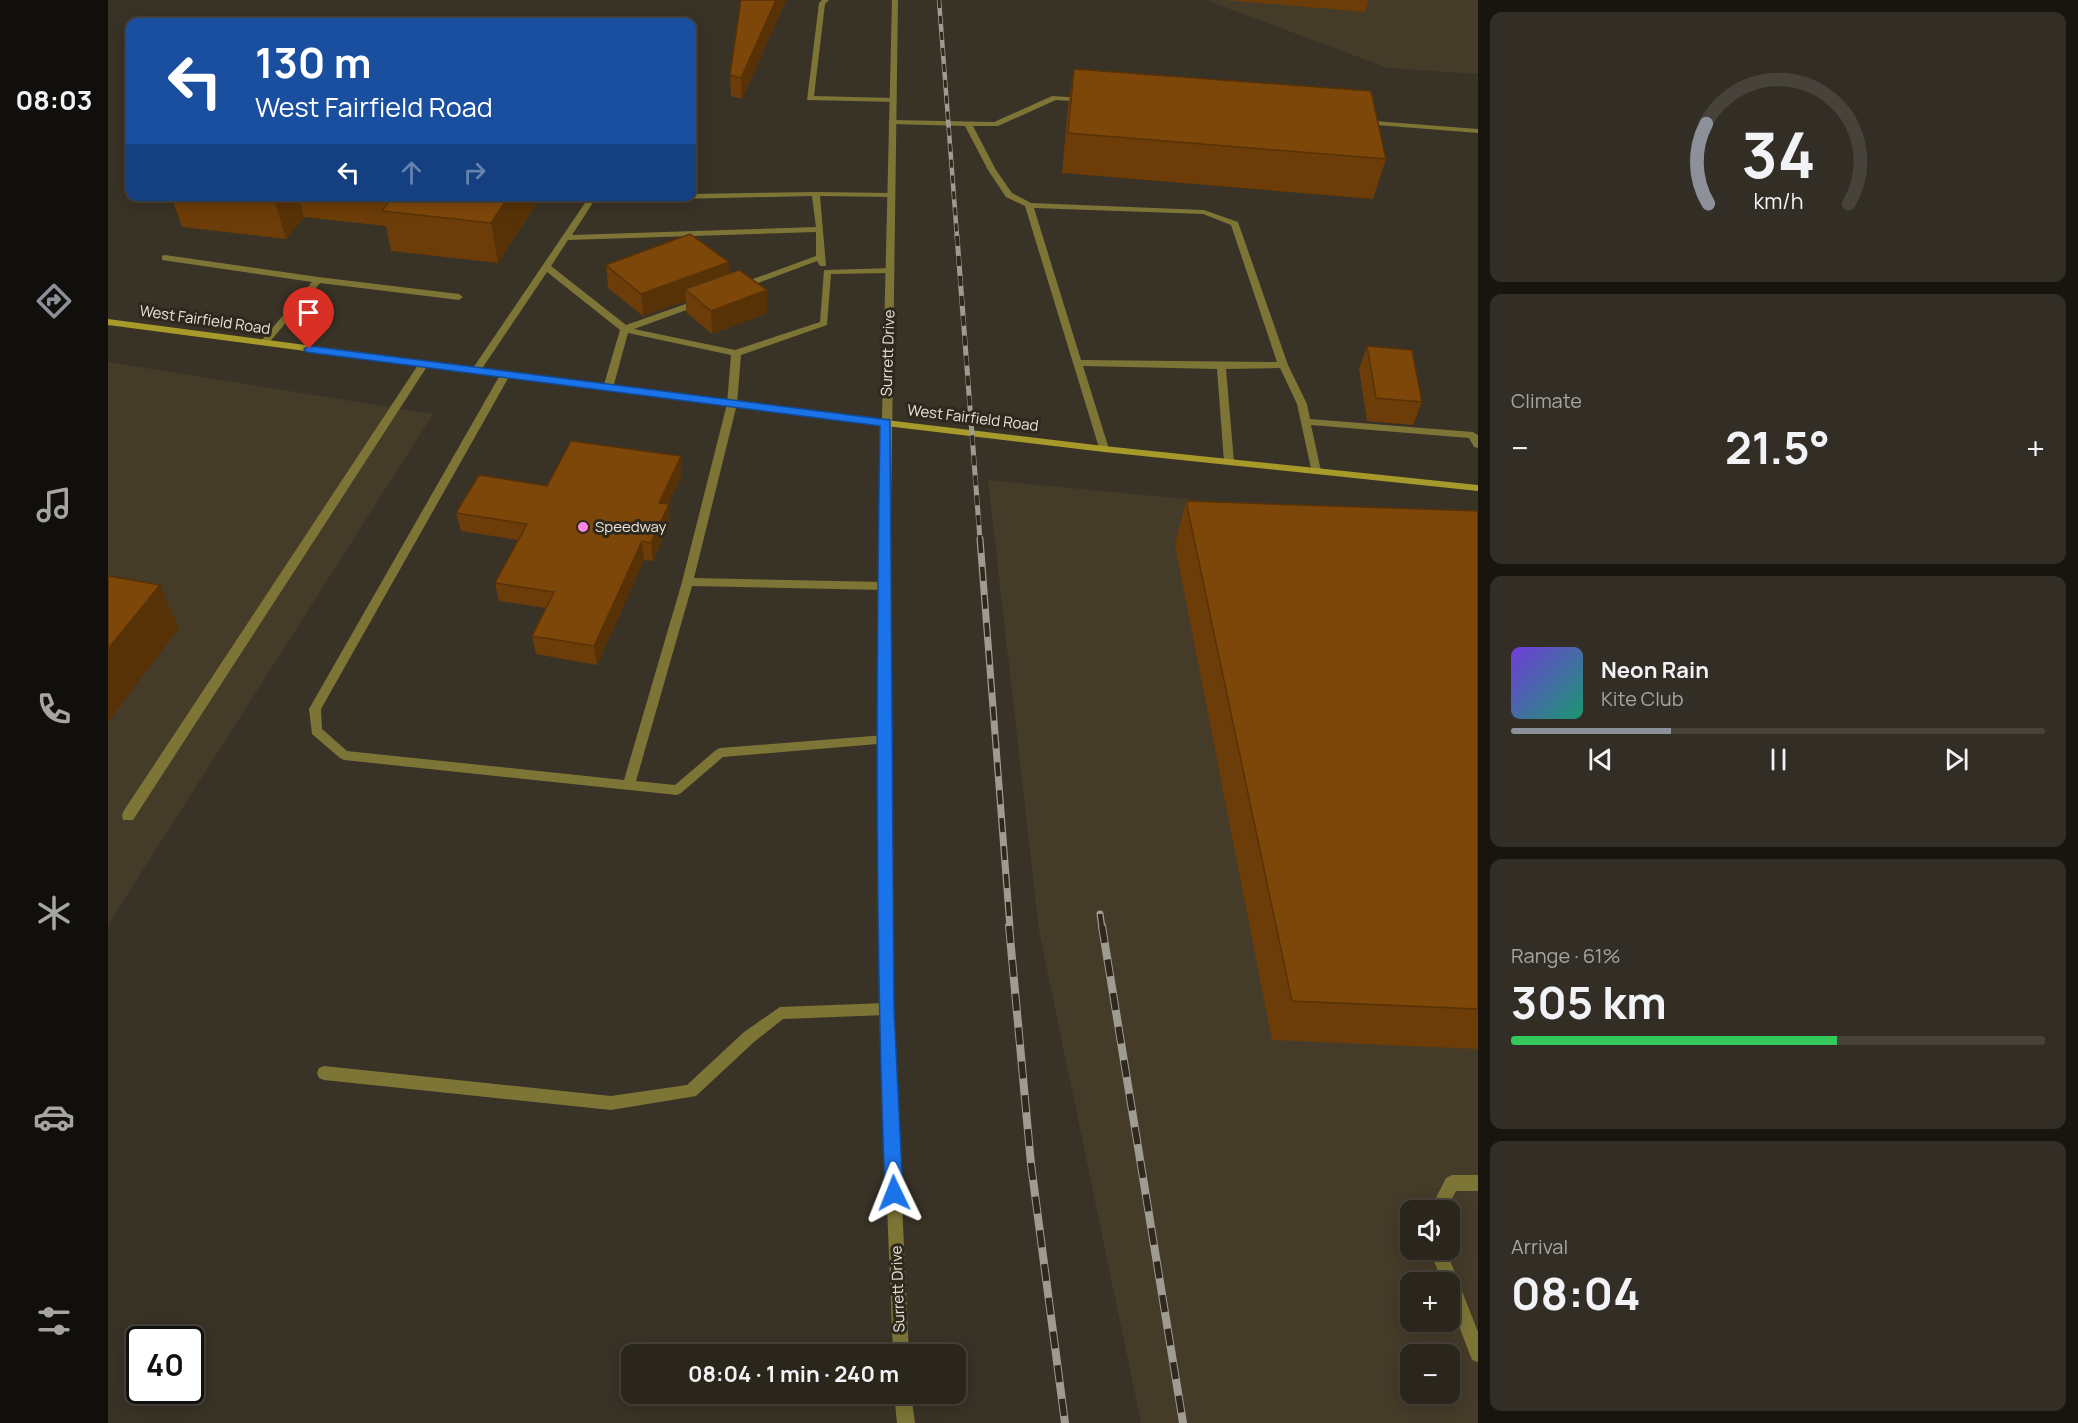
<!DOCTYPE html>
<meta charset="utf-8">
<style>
:root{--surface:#2b261c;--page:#332e25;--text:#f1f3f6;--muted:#a6a5a3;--line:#47433b;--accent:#8c9099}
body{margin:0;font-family:Manrope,sans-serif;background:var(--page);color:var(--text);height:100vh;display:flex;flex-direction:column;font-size:22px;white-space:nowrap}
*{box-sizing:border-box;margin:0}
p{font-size:20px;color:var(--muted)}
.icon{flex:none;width:33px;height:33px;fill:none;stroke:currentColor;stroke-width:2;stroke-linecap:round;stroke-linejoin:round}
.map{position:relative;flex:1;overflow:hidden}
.sheet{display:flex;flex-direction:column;gap:12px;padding:12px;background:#18150f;width:600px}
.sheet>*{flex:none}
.hud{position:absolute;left:18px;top:18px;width:570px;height:183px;border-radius:12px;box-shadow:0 3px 15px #0003,0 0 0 2px var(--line);background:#1a4fa0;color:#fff;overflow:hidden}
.buttons{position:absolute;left:1292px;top:1200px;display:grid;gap:12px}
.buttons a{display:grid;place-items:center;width:60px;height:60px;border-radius:12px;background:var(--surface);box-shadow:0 3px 15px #0003,0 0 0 2px var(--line);font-size:30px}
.speed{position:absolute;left:18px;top:1326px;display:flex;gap:12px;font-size:30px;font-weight:700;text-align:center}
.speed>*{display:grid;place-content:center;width:78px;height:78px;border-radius:50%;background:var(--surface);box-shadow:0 3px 15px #0003,0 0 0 2px var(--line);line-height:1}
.speed .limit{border:3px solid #111;border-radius:9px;background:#fff;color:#111}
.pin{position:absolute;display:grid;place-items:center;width:51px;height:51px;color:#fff;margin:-62px -26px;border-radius:50% 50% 50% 0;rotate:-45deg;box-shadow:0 0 6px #0007}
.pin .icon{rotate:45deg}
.me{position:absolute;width:66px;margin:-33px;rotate:358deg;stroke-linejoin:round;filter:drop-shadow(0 0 4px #0008)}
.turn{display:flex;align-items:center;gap:21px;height:126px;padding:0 30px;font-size:27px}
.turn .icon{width:78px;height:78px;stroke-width:2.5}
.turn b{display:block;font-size:42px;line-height:51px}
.lanes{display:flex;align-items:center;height:57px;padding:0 30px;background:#0003;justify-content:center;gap:30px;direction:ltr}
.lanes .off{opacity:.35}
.big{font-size:45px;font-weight:700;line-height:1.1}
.sheet .tile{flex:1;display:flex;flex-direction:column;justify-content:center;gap:9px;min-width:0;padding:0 21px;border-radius:12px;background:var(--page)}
.sheet .dial{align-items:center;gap:0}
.dial svg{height:156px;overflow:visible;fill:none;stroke:var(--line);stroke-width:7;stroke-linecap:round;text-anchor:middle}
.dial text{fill:var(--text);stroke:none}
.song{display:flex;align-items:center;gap:18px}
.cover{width:72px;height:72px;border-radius:9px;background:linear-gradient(135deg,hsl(260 70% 55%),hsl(160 70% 35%))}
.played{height:6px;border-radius:3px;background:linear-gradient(90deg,var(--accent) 30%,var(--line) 30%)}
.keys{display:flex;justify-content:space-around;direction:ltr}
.heat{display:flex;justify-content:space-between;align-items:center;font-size:33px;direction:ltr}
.charge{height:9px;border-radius:4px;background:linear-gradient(90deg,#34c759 61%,var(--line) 0)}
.trip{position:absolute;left:513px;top:1344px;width:345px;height:60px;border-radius:12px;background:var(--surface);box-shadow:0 3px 15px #0003,0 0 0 2px var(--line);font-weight:700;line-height:60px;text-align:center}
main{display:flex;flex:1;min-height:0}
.tabs{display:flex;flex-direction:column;width:108px;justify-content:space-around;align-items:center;background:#110f0b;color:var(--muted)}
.tabs .icon{width:42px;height:42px}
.tabs .active{color:var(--accent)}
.tabs b{font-size:27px;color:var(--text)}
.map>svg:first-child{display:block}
.built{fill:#453b29;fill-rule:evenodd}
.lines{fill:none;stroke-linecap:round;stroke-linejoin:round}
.service{fill:#7d7536;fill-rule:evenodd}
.tertiary{fill:#7d7536;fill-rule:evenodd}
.secondary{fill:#a7992a;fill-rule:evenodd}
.rail-far3-casing{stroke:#a09b91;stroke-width:4.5}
.rail-far2-casing{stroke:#a09b91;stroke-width:5}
.rail-far1-casing{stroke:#a09b91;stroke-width:7}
.rail-casing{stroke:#a09b91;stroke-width:8}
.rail-far3{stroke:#2f281c;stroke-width:3;stroke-dasharray:8;stroke-linecap:butt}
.rail-far2{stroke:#2f281c;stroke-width:4;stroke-dasharray:10;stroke-linecap:butt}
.rail-far1{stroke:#2f281c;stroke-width:4.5;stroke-dasharray:14;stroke-linecap:butt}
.rail{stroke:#2f281c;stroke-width:6;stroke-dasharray:17;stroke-linecap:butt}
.wall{fill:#6c3d09}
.shaded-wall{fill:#583207}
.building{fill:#7e470a;stroke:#583207;stroke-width:1.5}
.route{fill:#1a73e8;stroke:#114b97;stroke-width:1.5}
.poi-dot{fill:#fd86e1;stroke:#2f281c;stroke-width:2}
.labels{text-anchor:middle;stroke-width:6;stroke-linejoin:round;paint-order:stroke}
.street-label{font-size:15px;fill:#e9e5dd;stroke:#2f281c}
.poi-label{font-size:15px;fill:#e9e5dd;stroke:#2f281c;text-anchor:start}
</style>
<main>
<nav class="tabs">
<b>08:03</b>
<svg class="icon active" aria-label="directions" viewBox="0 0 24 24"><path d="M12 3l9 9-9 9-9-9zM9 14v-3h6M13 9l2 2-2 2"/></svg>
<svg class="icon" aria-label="music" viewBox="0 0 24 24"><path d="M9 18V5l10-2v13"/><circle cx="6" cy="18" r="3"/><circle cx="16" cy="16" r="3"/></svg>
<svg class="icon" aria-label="phone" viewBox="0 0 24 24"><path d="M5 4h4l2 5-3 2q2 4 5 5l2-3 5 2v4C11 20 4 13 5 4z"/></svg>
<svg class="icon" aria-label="climate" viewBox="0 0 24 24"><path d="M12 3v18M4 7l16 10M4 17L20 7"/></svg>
<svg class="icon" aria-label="car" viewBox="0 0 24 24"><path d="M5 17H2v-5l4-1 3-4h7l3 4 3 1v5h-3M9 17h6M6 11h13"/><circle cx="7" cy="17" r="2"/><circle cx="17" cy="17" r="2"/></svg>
<svg class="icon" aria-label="filters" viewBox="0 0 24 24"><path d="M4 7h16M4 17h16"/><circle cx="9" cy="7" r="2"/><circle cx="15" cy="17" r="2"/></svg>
</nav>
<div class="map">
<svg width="1370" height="1423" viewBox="0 0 1370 1423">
<rect width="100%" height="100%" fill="#393226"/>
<!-- built -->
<path class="built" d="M1098 0H1370V74L1280 68Z
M0 362 325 414 0 925Z
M880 480 1370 527V1423H1033L931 931ZM1302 1210H1341V1250H1302ZM1302 1282H1341V1322H1302ZM1302 1354H1341V1394H1302Z"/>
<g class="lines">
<!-- service -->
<path class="service" d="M714 0H721L717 4 706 96 785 98 789 100 788 102 699 100 711 3Z
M944 96 976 98 980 100 976 102 948 100 890 126H865L888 170 904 193 923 203 1096 210 1130 222 1180 365 1199 404 1202 419 1365 432 1370 435V448L1366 447 1361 438 1203 425 1213 471 1212 473H1204L1189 404 1172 368 1118 369 1126 462 1121 465 1116 462 1109 369 975 366 1001 449 1000 451H992L917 206 898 197 880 170 857 126 784 124 780 122 784 120 886 122ZM926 208 1095 214 1123 225 1169 362 973 360Z
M1253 120 1370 129V133L1256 124 1252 122Z
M708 192 783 193 787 195 783 197 712 196 718 266H712L709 261 634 289 631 288V284L708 256V232L460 240 443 266 518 325 589 300H595V304L526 329 627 350 712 322 716 270 785 268 786 270 782 273 723 274 719 325 633 355 629 404 586 578 776 582 782 586 776 590 584 586 528 781 567 785 608 750 612 748 777 735 781 737 783 740 781 743 615 757 573 793 569 795 236 760 232 758 204 734 201 709 392 375 397 372 402 375 213 709 214 729 239 751 516 780 574 582 619 404 623 355 520 333 505 388 500 391 497 390 495 388 512 330 439 272 371 373H365L363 371 481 197 584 196V194ZM704 196 708 227 464 235 486 201Z
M57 255 210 277 351 294 355 297 351 300 212 283 159 345H153V341L204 282 54 260V256Z
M315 362 320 365 25 820H15L14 816 15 812 310 365Z
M778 1003 783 1005 785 1009 783 1013 778 1015 675 1019 646 1042 588 1096 503 1110 216 1080 211 1078 209 1073 211 1068 216 1066 503 1096 579 1085 636 1032 672 1007Z
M1344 1175H1370V1191H1348L1338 1210H1322L1338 1178Z
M1322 1250H1338L1370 1332V1362L1364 1360 1341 1300V1282H1334Z"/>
<!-- tertiary -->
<path class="tertiary" d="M784 0H790L782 586 785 1009 801 1354H785L771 1009 770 586Z
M786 1394H803L807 1423H789Z"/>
<!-- secondary -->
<path class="secondary" d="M0 319 694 410 996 446 1370 485V491L996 452 694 416 0 325Z"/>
<defs>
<path id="rail-far3" d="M831 0 849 237"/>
<path id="rail-far2" d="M849 236 872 540"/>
<path id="rail-far1" d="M872 539 902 928
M992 914 994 928"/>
<path id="rail" d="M901 926 923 1164 957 1423
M994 926 1075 1423"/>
</defs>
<!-- rail-far3 casing -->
<use href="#rail-far3" class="rail-far3-casing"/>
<!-- rail-far2 casing -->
<use href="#rail-far2" class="rail-far2-casing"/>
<!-- rail-far1 casing -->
<use href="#rail-far1" class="rail-far1-casing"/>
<!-- rail casing -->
<use href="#rail" class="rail-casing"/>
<!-- rail-far3 -->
<use href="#rail-far3" class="rail-far3"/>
<!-- rail-far2 -->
<use href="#rail-far2" class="rail-far2"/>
<!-- rail-far1 -->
<use href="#rail-far1" class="rail-far1"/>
<!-- rail -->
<use href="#rail" class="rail"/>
</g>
<!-- wall -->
<path class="wall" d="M633 0H678L634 99 623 96 622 75Z
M1117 0H1261L1257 12Z
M966 69 1278 159 1265 199 954 173 960 107Z
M63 196H433L390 263 283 251 278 226 196 217 178 239 74 227Z
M621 262V273L659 313 604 334 578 312V301L535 316 500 288 498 265Z
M1259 346 1314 402 1305 425 1259 421 1251 369Z
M573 456 574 474 560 504 562 522 545 561 536 560 489 665 428 654 424 636 438 608 391 601 387 583 410 540 353 531 348 513 439 486Z
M1078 501 1370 511V1049L1164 1040 1067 545Z"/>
<!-- shaded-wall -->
<path class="shaded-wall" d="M668 0H678L634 99 633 78Z
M168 196H191L196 217 178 239 166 199Z
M401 196H433L390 263 383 223Z
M621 262 622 285 577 289 578 301 535 316 533 294Z
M659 290V313L604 334 603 311Z
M573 456 574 474 556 514 561 504 562 522 545 561 543 543 551 503Z
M534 541 536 560 489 665 486 646Z
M52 585 71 628 0 722V649Z"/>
<!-- building -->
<path class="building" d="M633 0H668L633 78 622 75Z
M394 18 450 22H391Z
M966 69 1263 91 1278 159 960 133Z
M144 196H168L166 199Z
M285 196H401L383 223 274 211Z
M582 234 621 262 533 294 498 265Z
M631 270 659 290 603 311 577 289Z
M1259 346 1304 350 1314 402 1268 398Z
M463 441 573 456 551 503 561 504 543 543 534 541 486 646 424 636 446 592 387 583 419 524 348 513 371 475 439 486Z
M1078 501 1370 511V1009L1184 1001Z
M0 576 52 585 0 649Z"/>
<!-- route -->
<path class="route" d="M201 346 782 420 786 1009 795 1193 792 1199 786 1202 780 1199 777 1193C767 937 768 681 772 426L198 352 196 349Z"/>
<!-- markers -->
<circle class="poi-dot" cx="475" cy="527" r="6"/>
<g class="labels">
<!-- street labels -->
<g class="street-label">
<text transform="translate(97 320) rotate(8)" y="5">West Fairfield Road</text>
<text transform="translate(780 353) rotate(-88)" y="5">Surrett Drive</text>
<text transform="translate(865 418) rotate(7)" y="5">West Fairfield Road</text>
<text transform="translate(790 1289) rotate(-92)" y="5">Surrett Drive</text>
</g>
<!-- poi labels -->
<g class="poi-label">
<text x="487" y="532">Speedway</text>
</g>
</g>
</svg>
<div class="buttons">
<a><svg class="icon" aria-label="sound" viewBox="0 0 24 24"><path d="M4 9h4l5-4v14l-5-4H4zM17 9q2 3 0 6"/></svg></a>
<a>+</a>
<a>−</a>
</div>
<div class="speed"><div class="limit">40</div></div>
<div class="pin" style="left:201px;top:349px;background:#d93025"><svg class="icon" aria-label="arrive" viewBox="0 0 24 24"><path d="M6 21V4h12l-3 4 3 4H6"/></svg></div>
<svg class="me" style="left:786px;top:1193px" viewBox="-20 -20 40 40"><path d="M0-17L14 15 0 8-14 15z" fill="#1a73e8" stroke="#fff" stroke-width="4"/></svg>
<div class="trip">08:04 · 1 min · 240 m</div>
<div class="hud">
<div class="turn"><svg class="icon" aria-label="left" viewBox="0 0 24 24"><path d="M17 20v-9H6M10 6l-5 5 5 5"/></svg><div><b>130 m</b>West Fairfield Road</div></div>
<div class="lanes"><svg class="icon" aria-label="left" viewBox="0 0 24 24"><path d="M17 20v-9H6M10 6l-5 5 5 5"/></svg><svg class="icon off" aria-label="ahead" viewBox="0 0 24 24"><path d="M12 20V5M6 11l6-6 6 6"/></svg><svg class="icon off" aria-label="right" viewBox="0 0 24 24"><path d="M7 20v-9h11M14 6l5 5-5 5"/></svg></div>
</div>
</div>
<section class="sheet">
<div class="tile dial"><svg viewBox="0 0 100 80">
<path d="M14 69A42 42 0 1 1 86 69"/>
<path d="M14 69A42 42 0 0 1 13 28" stroke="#8c9099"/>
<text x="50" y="56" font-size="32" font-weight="700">34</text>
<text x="50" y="72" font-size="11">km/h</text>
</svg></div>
<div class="tile"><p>Climate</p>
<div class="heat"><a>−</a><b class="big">21.5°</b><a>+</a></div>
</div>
<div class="tile">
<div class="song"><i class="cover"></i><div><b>Neon Rain</b><p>Kite Club</p></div></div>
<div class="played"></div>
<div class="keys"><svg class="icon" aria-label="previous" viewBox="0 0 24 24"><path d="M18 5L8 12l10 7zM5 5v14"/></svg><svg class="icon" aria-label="pause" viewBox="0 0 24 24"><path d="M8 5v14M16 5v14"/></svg><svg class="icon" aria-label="next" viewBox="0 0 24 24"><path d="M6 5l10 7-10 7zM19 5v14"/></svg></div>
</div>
<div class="tile"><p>Range · 61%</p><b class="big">305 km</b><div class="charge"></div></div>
<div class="tile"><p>Arrival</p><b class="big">08:04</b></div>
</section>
</main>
